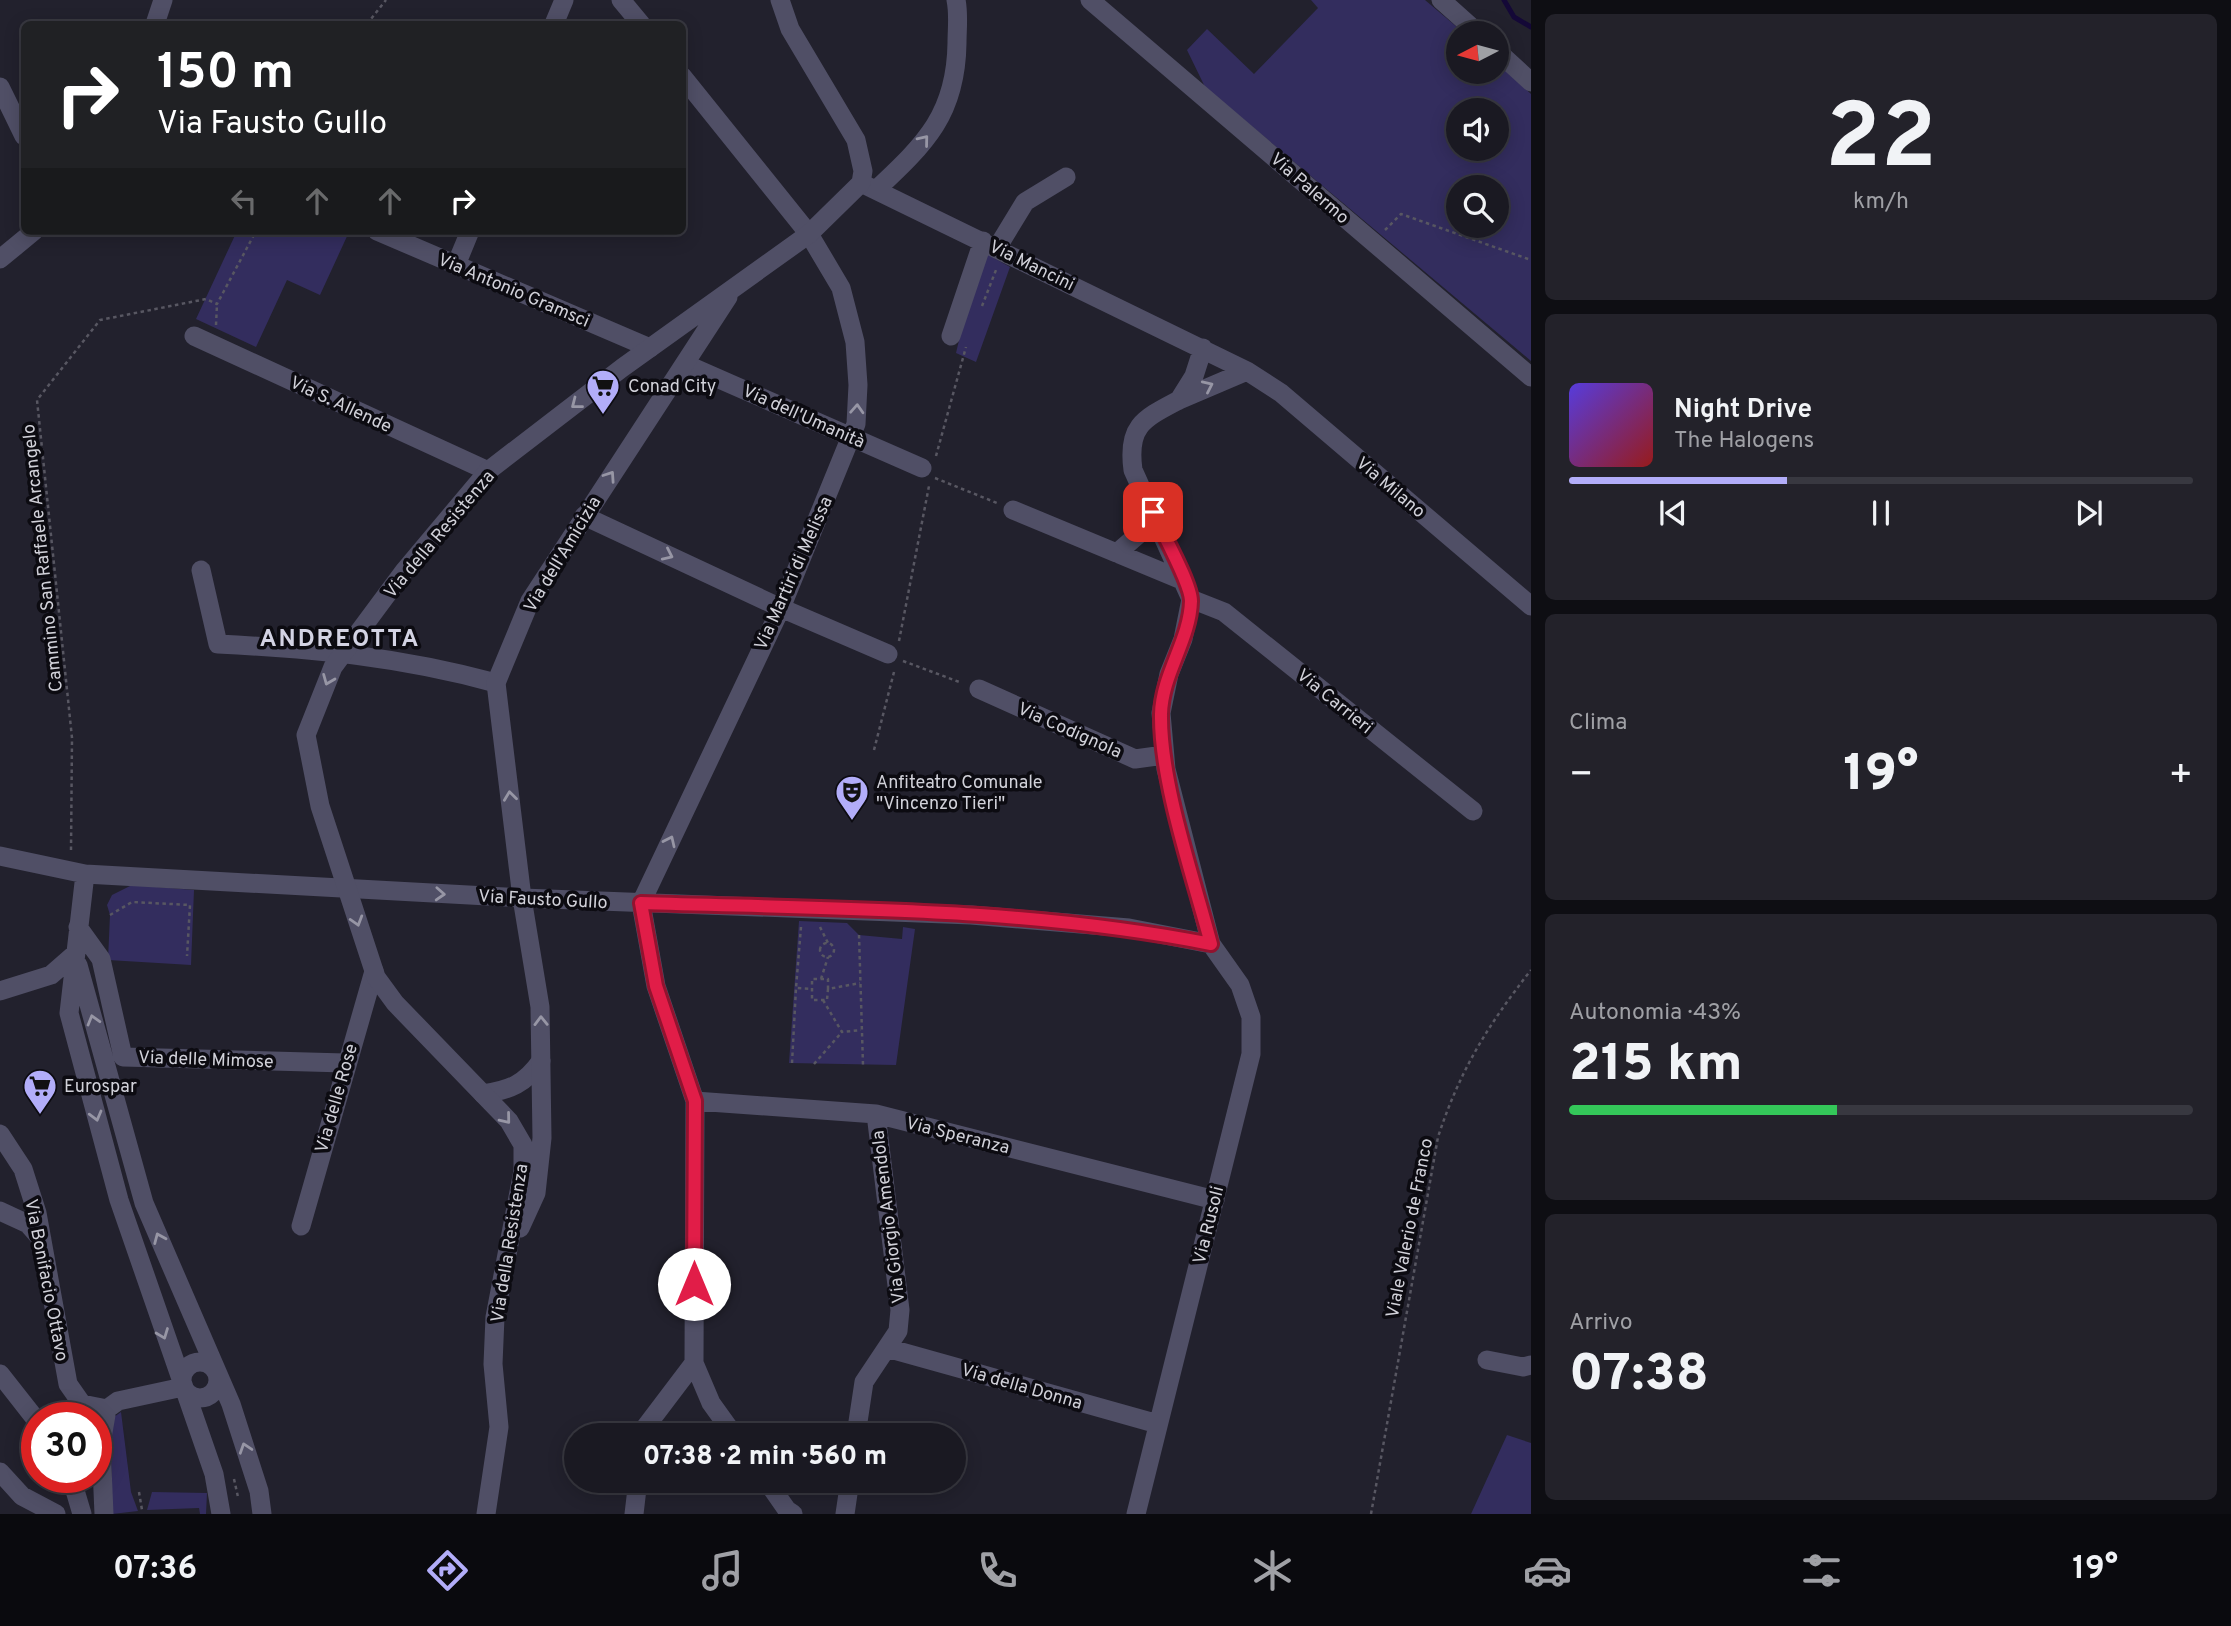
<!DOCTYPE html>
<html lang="it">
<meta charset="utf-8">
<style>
:root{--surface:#1a1922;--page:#23222a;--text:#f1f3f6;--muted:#9fa0a5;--line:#383840;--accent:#b2adf9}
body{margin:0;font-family:Overpass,sans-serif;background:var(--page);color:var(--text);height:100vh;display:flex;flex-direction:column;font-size:26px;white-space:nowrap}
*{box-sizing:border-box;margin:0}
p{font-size:23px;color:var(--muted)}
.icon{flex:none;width:38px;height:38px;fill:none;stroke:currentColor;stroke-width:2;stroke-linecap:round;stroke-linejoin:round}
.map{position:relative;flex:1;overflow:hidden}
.details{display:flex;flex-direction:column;gap:14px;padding:14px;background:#0e0e13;width:700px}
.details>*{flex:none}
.top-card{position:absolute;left:21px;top:21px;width:665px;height:214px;border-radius:10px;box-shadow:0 4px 18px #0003,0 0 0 2px var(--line);background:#202124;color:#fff;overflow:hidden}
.needle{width:46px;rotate:264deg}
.fabs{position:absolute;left:1446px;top:21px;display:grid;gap:14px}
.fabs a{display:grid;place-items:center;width:63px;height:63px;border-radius:50%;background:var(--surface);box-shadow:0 4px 18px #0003,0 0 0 2px var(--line);font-size:35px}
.speed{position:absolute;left:21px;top:1402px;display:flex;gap:14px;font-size:35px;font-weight:700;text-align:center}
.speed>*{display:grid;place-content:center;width:91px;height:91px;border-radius:50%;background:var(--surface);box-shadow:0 4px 18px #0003,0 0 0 2px var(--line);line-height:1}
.speed .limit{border:10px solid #d22;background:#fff;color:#111}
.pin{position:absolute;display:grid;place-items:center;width:60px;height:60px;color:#fff;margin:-30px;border-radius:14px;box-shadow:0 4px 10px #0006}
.me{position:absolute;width:77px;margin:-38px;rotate:0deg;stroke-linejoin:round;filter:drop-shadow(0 0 5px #0008)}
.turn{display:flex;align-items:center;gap:24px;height:147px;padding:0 21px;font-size:32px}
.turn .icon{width:91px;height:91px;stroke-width:2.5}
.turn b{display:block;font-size:49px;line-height:60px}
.lanes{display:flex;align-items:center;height:66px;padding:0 21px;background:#0003;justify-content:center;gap:35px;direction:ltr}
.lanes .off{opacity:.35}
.big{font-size:52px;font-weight:800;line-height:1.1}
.details .widget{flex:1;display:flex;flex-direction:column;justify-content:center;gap:10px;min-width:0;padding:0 24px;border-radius:10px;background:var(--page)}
.details .dial{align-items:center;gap:0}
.dial b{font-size:91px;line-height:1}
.song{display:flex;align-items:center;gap:21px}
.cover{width:84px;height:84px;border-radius:10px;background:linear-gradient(135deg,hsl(250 70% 55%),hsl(0 70% 35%))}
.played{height:7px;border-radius:4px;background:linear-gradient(90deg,var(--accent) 35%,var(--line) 35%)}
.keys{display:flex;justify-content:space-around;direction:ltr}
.heat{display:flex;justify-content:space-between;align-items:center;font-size:38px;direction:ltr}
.charge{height:10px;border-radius:5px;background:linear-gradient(90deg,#34c759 43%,var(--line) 0)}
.trip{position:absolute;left:564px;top:1423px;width:402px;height:70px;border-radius:35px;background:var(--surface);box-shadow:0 4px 18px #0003,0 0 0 2px var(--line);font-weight:800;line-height:70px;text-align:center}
.menu{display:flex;height:112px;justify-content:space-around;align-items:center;background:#0a0a0e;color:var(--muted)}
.menu .icon{width:49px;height:49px}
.menu .active{color:var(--accent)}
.menu b{font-size:32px;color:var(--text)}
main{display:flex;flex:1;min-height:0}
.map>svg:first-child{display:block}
.green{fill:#332d5e;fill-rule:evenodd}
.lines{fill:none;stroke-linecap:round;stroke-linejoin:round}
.stream{stroke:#140837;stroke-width:5}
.path{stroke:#585762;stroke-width:2.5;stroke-dasharray:3.5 3.5;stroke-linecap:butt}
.minor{stroke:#504f66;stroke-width:19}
.tertiary{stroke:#504f66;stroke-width:19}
.oneway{stroke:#9796a5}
.route-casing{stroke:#92132f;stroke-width:18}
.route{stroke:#e11d48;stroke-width:12}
.labels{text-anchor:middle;stroke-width:7;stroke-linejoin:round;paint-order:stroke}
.street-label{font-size:18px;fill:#d1d1d9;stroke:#0c0b11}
.poi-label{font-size:18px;fill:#d1d1d9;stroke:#0c0b11;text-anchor:start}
.district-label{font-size:24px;font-weight:bold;letter-spacing:2px;fill:#d3d3e3;stroke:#0c0b11}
</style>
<main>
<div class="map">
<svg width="1531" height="1514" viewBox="0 0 1531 1514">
<rect width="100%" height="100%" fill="#22212d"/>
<!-- green -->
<path class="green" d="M1311 0H1425L1464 33H1458V72H1496V62L1531 94V361L1205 87 1187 50 1207 29 1254 74 1318 8ZM1458 110H1496V149H1458ZM1458 187H1496V226H1458Z
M237 231 349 232 320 295 287 280 256 347 196 319Z
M985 253 1010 267 976 362 956 353 968 302Z
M132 885 194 890 191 965 108 960 110 915 107 905 112 895Z
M799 921 847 923 859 935 902 939 903 927 915 929 896 1065 789 1063Z
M121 1412 131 1492 138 1511 112 1514 111 1430 114 1417Z
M1507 1435 1531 1443V1514H1471Z
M152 1492 207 1493 206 1514H200L199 1508 147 1510Z"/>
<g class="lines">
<!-- stream -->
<path class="stream" d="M1504 0 1514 17 1531 27"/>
<!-- path -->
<path class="path" d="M367 24 386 0
M1385 230 1401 214 1531 260
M982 306 996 270
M216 325 217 304
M936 456 966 347
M935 478 997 503
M899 641 929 486
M903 661 962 683
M874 750 894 672
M71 850 72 738 37 400 100 320 206 299 217 304 256 231
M110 915 132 902 190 905 187 956
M801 927 796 988 812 989
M820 927 828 943
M859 935 863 1065
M820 950a7 7 0 1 1 14 0a7 7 0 1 1-14 0Z
M821 979 828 957
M828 989V979H812V1000H827L828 989 860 983
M823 1000 842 1032 861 1030
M792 1063 796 988
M814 1064 842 1032
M234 1479 238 1497
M139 1492 142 1510
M1371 1514 1438 1137C1460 1070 1488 1025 1531 970"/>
<!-- minor -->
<path class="minor" d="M621 0 641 24
M1090 0 1531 377
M1441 0 1478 33
M155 24 163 0
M554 24 564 0
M1496 50 1531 82
M0 87 24 136
M861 183 1247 371 1281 393 1531 606
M877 189C926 143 956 114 957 43 957 29 959 14 956 0
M377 231 650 348
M997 248 1025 202 1066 177
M0 259 34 231
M456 265 470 231
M194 336 488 471
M951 336 983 241
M1203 348 1194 376 1179 400 1247 371
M685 364 922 468
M1013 510 1184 581
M584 516 781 608 888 654
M1117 553 1140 533 1153 512
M201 570 218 644C316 649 401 657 496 683
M1191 599 1224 612 1473 811
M979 689 1135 759 1164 755
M0 856 85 874 522 898 971 915 1129 928 1211 944
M85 874 69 1013 119 1200 214 1474 221 1514
M641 903 781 608 856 424 858 385 855 342 841 288 809 234 682 76
M641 903 656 986 695 1101 694 1363 711 1403 734 1435
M78 927 101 959 123 1057 345 1063
M78 965 144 1203 231 1404 259 1491 262 1514
M0 991 51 975 75 954
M483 1094C510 1090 525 1084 541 1061
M695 1101 876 1114 1215 1200
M0 1134 23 1169 37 1213 68 1384 82 1404 107 1409
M0 1211 28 1224 42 1240
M301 1226 374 971
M887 1348 1158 1424
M1487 1360 1523 1367 1531 1365
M182 1380a18 18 0 1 1 36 0a18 18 0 1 1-36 0Z
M0 1374 37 1421
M644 1435V1429L694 1363
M856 1435 864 1382 898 1331 900 1310 876 1114
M0 1472 22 1496 56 1514
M71 1477 82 1514
M766 1480 787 1510 793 1514
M104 1514 101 1444 107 1409 118 1401 183 1387
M634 1514 638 1480
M845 1514 850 1480
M1136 1514 1251 1054V1017L1240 985 1211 944 1166 769 1161 713 1169 674 1183 639 1191 599 1133 470C1127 426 1143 419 1179 400"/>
<!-- tertiary -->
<path class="tertiary" d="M520 1228 536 1193 542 1138 540 1007 522 898 496 683 530 601 728 297
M486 1514 499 1427 493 1364 495 1317 523 1171V1145L509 1121 395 1003 376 977 320 806 306 735 333 667 405 570 488 471 622 368 809 234 861 183 863 171 856 140 790 29 780 0"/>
</g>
<!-- one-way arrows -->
<defs><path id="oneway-chevron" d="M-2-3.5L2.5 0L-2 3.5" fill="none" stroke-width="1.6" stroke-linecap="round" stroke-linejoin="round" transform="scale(1.75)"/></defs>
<g class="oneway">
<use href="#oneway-chevron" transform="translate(924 140) rotate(-51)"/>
<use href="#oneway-chevron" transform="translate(1208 386) rotate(-25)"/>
<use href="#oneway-chevron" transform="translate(576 404) rotate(142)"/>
<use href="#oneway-chevron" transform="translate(857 409) rotate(-87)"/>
<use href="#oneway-chevron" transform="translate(610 476) rotate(-56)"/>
<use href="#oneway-chevron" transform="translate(668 555) rotate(25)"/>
<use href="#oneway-chevron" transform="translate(328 680) rotate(112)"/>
<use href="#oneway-chevron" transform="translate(510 796) rotate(-97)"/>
<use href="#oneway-chevron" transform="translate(670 841) rotate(-65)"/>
<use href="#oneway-chevron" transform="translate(440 894) rotate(3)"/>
<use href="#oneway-chevron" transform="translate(357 921) rotate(73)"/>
<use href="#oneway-chevron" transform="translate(93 1020) rotate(-106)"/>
<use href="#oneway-chevron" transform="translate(541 1021) rotate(-91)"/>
<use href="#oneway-chevron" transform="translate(96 1116) rotate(75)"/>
<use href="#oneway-chevron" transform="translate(506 1119) rotate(51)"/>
<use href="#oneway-chevron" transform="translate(159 1238) rotate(-113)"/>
<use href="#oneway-chevron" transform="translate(163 1334) rotate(69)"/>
<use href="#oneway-chevron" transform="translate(245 1448) rotate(-108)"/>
</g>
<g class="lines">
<defs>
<path id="route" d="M694 1284 695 1101 656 986 641 903C831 909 1024 907 1211 944 1193 876 1160 782 1161 714 1162 674 1190 640 1191 601 1191 583 1161 531 1153 512"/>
</defs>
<!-- route casing -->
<use href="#route" class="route-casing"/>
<!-- route -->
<use href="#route" class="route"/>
</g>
<!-- icons -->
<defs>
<symbol id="supermarket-pin" viewBox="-11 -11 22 30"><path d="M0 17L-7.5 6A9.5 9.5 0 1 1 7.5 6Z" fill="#b2adf9" stroke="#0c0b11"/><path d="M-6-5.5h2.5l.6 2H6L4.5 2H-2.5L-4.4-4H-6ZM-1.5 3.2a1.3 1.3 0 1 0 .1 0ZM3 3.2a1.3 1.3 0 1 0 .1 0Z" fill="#111"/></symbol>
<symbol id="theatre-pin" viewBox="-11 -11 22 30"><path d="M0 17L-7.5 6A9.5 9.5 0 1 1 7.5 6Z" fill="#b2adf9" stroke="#0c0b11"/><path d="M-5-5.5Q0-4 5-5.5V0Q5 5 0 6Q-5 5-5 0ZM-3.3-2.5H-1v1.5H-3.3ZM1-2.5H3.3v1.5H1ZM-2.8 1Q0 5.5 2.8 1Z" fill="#111"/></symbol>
</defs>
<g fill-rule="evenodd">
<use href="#supermarket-pin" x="584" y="367" width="38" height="52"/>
<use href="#theatre-pin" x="833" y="773" width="38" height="52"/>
<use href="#supermarket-pin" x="21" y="1067" width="38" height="52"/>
</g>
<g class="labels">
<!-- street labels -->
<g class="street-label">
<text transform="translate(1310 188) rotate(41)" y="6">Via Palermo</text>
<text transform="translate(1032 265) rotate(26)" y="6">Via Mancini</text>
<text transform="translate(514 290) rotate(23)" y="6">Via Antonio Gramsci</text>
<text transform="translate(341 404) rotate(25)" y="6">Via S. Allende</text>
<text transform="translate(804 416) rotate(24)" y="6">Via dell'Umanità</text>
<text transform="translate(1391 487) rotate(40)" y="6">Via Milano</text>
<text transform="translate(439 534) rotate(-50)" y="6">Via della Resistenza</text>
<text transform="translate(562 554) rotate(-59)" y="6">Via dell'Amicizia</text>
<text transform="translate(42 558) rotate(-96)" y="6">Cammino San Raffaele Arcangelo</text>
<text transform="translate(793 573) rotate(-66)" y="6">Via Martiri di Melissa</text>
<text transform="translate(1335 701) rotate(39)" y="6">Via Carrieri</text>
<text transform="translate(1070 730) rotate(24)" y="6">Via Codignola</text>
<text transform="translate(543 899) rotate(3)" y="6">Via Fausto Gullo</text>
<text transform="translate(206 1059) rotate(2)" y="6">Via delle Mimose</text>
<text transform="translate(336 1098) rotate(-74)" y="6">Via delle Rose</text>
<text transform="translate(958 1135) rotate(14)" y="6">Via Speranza</text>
<text transform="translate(888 1217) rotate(-97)" y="6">Via Giorgio Amendola</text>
<text transform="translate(1208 1225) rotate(-76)" y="6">Via Rusoli</text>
<text transform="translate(1409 1228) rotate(-79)" y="6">Viale Valerio de Franco</text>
<text transform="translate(509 1243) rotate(-81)" y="6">Via della Resistenza</text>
<text transform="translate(47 1280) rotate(79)" y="6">Via Bonifacio Ottavo</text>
<text transform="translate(1022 1386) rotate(16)" y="6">Via della Donna</text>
</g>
<!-- poi labels -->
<g class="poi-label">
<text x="628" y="392">Conad City</text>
<text x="876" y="788">Anfiteatro Comunale<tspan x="876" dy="21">"Vincenzo Tieri"</tspan></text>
<text x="64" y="1092">Eurospar</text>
</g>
<!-- district labels -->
<g class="district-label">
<text x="340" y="646">ANDREOTTA</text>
</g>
</g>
</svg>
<div class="fabs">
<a><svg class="needle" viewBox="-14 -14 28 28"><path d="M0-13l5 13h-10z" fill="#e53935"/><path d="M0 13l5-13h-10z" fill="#9fa0a5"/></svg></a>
<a><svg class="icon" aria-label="sound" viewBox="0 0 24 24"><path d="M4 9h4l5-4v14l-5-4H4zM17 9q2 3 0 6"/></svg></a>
<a><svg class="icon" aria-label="search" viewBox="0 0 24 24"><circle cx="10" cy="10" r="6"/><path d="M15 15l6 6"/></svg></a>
</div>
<div class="speed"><div class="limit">30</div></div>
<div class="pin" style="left:1153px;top:512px;background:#d93025"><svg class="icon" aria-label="arrive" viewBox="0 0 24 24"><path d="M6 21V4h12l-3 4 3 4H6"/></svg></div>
<svg class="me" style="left:694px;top:1284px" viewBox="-20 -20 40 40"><circle r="19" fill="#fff"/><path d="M0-13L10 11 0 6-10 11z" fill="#e11d48"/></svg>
<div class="trip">07:38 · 2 min · 560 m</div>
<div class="top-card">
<div class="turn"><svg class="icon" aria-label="right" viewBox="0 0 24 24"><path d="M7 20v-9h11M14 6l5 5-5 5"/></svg><div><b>150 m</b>Via Fausto Gullo</div></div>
<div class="lanes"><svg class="icon off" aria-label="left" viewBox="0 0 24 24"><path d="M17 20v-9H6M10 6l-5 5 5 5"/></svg><svg class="icon off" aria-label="ahead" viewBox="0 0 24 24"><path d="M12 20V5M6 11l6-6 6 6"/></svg><svg class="icon off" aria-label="ahead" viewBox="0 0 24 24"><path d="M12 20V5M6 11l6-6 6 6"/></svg><svg class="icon" aria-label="right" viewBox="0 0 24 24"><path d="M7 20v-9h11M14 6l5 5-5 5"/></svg></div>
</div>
</div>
<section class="details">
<div class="widget dial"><b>22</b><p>km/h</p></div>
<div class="widget">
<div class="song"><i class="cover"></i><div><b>Night Drive</b><p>The Halogens</p></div></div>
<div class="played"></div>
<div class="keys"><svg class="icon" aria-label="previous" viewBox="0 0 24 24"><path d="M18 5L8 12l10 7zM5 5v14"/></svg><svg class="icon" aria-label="pause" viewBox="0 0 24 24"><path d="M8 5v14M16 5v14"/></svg><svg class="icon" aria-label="next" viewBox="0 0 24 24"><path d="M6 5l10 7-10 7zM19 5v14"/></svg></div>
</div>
<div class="widget"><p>Clima</p>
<div class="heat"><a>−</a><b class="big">19°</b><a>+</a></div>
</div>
<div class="widget"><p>Autonomia · 43%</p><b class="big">215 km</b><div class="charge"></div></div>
<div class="widget"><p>Arrivo</p><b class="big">07:38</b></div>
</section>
</main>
<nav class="menu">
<b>07:36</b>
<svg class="icon active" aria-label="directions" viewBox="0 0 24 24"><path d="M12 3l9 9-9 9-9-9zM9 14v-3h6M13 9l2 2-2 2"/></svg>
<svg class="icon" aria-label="music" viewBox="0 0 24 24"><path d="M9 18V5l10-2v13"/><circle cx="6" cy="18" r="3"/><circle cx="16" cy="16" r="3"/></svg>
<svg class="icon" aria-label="phone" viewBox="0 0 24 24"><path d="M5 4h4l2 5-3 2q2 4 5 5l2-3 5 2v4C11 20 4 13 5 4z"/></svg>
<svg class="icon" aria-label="climate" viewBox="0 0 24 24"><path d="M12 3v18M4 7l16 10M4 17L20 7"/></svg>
<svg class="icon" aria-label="car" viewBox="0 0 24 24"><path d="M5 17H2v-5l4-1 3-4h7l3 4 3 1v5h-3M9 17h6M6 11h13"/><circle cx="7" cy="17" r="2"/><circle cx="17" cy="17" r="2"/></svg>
<svg class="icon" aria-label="filters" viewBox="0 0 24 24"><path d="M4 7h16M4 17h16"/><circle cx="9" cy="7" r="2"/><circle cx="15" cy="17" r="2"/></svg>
<b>19°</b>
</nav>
